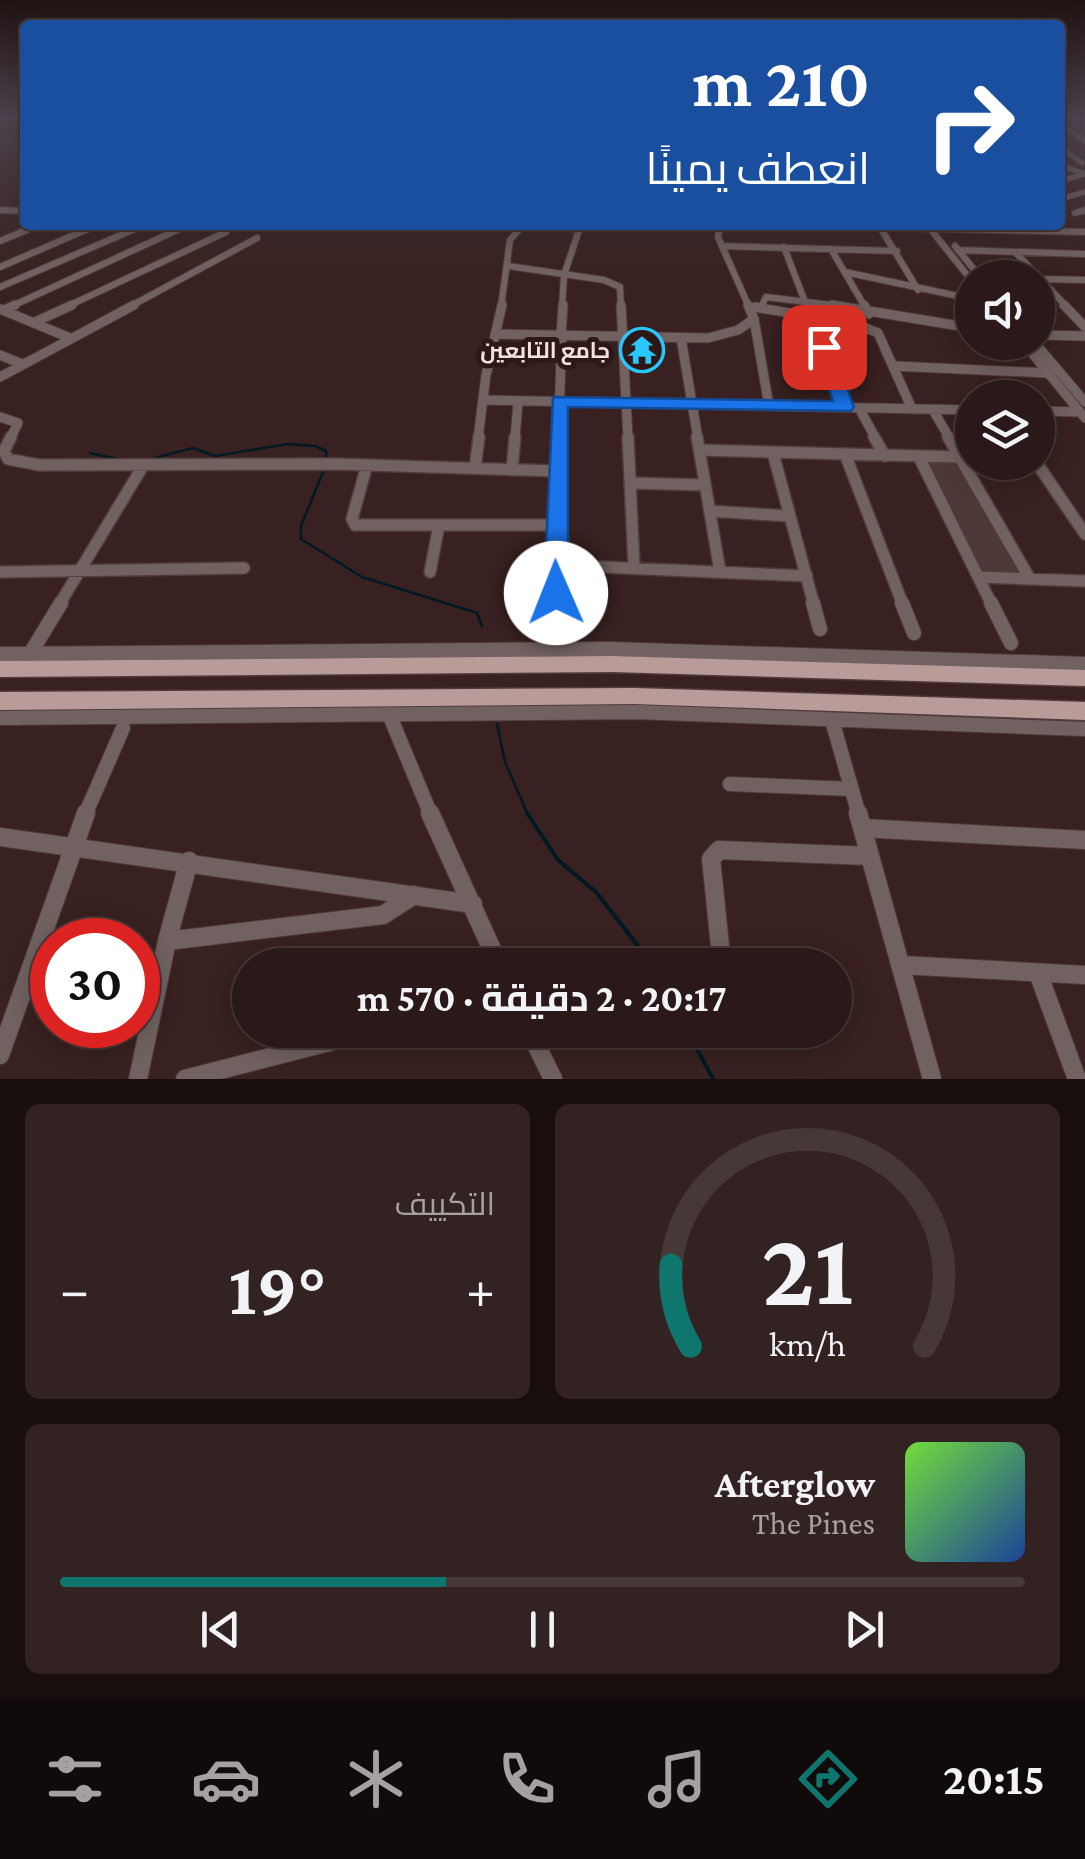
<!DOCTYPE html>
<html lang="ar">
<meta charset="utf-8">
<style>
:root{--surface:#2a1918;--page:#322221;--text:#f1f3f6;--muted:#a5a0a2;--line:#463837;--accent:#0f766e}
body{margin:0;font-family:"Crimson Pro",Cairo,serif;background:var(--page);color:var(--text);direction:rtl;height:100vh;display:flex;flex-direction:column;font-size:38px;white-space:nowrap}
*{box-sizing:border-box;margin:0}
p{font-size:32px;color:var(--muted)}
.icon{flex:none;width:55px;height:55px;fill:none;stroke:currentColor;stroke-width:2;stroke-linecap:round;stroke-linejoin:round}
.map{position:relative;height:1079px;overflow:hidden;direction:ltr}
.panel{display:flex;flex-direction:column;gap:25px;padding:25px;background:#170e0d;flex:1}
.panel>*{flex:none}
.hud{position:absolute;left:20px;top:20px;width:1045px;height:210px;border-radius:10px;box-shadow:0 5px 25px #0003,0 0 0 2px var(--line);direction:rtl;background:#1a4fa0;color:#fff;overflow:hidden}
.fabs{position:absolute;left:955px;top:260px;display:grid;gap:20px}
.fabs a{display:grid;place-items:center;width:100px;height:100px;border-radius:50%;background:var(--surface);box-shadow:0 5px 25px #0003,0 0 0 2px var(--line);font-size:50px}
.speed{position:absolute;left:30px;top:918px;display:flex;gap:20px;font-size:50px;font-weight:700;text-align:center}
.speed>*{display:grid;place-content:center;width:130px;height:130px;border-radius:50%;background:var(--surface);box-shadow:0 5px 25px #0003,0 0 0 2px var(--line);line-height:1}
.speed .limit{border:15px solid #d22;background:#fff;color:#111}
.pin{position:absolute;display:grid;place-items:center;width:85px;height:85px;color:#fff;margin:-42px;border-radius:20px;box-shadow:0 5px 15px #0006}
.me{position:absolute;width:110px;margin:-55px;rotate:359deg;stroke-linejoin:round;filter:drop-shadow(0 0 8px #0008)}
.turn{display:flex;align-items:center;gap:35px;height:210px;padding:0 30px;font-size:45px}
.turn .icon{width:130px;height:130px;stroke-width:2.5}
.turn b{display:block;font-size:70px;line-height:85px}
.big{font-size:75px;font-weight:700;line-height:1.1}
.panel .widget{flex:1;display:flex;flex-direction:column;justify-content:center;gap:15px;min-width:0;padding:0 35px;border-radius:15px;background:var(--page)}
.panel .dial{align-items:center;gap:0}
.dial svg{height:260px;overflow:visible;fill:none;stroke:var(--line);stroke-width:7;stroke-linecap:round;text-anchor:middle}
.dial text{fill:var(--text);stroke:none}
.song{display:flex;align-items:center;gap:30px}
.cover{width:120px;height:120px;border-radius:15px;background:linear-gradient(135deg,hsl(100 70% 55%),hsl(220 70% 35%))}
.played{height:10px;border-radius:5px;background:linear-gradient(90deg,var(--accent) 40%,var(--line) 40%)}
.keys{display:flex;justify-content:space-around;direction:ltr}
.heat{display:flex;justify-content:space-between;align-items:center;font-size:55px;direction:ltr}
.panel .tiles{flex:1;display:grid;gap:25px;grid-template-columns:1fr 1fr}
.widget:last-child{grid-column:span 2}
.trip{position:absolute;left:232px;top:948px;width:620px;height:100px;border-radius:50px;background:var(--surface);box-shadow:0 5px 25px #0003,0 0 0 2px var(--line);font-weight:700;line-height:100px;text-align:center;direction:rtl}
.tab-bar{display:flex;height:160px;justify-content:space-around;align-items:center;background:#110a0a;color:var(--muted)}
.tab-bar .icon{width:70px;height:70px}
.tab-bar .on{color:var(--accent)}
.tab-bar b{font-size:45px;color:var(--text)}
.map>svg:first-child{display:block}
.green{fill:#4e3837}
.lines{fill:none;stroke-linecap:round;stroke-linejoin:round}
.stream-far1{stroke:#001924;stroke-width:2.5}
.stream{stroke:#001924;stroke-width:4}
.minor-far5-casing{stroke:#523c3b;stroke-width:6}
.minor-far4-casing{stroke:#523c3b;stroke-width:8}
.minor-far3-casing{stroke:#523c3b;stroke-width:11}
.minor-far2-casing{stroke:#523c3b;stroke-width:14}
.minor-far1-casing{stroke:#523c3b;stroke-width:16}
.minor-casing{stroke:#523c3b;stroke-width:20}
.major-casing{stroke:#523c3b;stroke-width:3}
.minor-far5{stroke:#716261;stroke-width:5}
.minor-far4{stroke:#716261;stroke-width:6}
.minor-far3{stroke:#716261;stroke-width:9}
.minor-far2{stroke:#716261;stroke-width:11}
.minor-far1{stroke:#716261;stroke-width:14}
.minor{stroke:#716261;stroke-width:18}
.major{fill:#b99c9a;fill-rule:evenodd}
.route{fill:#1a73e8;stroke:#114b97;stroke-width:2.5}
.labels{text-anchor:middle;stroke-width:10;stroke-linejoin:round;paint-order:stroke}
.far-poi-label{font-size:22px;font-weight:bold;fill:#f2e1e0;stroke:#2e1717;text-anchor:end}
</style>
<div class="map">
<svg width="1085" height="1079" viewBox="0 0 1085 1079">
<rect width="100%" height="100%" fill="#382120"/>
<!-- green -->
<path class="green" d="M925 460 956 461 1019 574 982 573Z"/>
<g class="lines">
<!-- stream-far1 -->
<path class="stream-far1" d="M90 453 118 459
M151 459 193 448 215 456 288 444 315 446 326 451V457
M323 472 301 526V539L362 577 477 613 482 626
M497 724 505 762 528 815"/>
<!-- stream -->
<path class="stream" d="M527 813 558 860 596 892 653 965
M687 1030 713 1079"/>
<defs>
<path id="minor-far5" d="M1060 124 1085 141
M1060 147 1082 163
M1060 165 1085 174 1060 181
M1060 199 1085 192"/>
<path id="minor-far4" d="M0 210 25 211
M1075 213 1085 210
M553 225 579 230 564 275 562 307
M729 225 719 231 718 237 749 307
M778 225 1085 232
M928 226 972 281
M880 227 918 290
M0 241 39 225
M722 246 897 251
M955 246 981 278
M784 247 807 307
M831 249 865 307
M958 250 1085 254
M1016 253 1067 307
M508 266 604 280 620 287 621 307
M0 267 97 225
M845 272 972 299
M1041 279 1085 280
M0 287 144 225
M10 307 188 225
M66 307 226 232
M129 307 257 238
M501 307 510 240 523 225
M761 307 766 297 847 307"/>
<path id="minor-far3" d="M621 305 628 439
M806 305 845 407
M832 305 972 328
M864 305 869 314
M1064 305 1085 327
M755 307 858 325 878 333 912 409
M0 309 70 338
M4 310 15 305
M754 319 769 406
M33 323 72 305
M496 334 708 338 738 330 754 319 748 305
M1038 335 1085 336
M561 336 563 305
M681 338 698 439
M1023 342 1085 418
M1034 342 1085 402
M0 355 22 364
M894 366 1048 373
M0 377 134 305
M485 400 972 410
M859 408 876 439
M933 410 950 439
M1038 411 1080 412
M0 417 18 423 10 439
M478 439 486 375 502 305
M515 439 518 401
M558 439 562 336"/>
<path id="minor-far2" d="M11 437 4 451 8 459 39 465 336 464 557 471
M628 437 634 566
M697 437 720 571
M874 437 885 456
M948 437 1030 579
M700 450 959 457
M773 453 814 605
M845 454 903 605
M919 457 992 605
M1036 462 1085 534
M367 465 352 519 355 525H555
M475 468 479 437
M512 470 515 437
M630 483 705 485
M710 511 789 516
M555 565 807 576
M0 572 244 568
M430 572 439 525
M979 577 1085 581
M59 605 143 466
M556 605 558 437"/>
<path id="minor-far1" d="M556 603 557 649
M813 603 820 629
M902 603 914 633
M991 603 1011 643
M0 654 609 649 1085 664
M30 654 61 603
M389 714 431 815
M0 718 636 712 1085 729
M832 720 859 815
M730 784 851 789
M85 815 123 728"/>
<path id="minor" d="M430 813 499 965
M858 813 932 1079
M862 828 1085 840
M0 837 473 904
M167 941 383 915 414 895
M722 965 711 859 719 850 870 856
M901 965 1085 975
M1038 973 1077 1079
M529 1030 553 1079
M0 1055 86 813
M138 1079 167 941 189 861
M185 1079 376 1030"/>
<path id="major" d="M613 656 1085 670V686L613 672 0 677V661Z
M634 688 1085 702V720L634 704 0 710V692Z"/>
</defs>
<!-- minor-far5 casing -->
<use href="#minor-far5" class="minor-far5-casing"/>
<!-- minor-far4 casing -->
<use href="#minor-far4" class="minor-far4-casing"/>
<!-- minor-far3 casing -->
<use href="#minor-far3" class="minor-far3-casing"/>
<!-- minor-far2 casing -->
<use href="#minor-far2" class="minor-far2-casing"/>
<!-- minor-far1 casing -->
<use href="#minor-far1" class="minor-far1-casing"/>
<!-- minor casing -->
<use href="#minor" class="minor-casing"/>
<!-- major casing -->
<use href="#major" class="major-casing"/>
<!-- minor-far5 -->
<use href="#minor-far5" class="minor-far5"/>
<!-- minor-far4 -->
<use href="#minor-far4" class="minor-far4"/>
<!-- minor-far3 -->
<use href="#minor-far3" class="minor-far3"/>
<!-- minor-far2 -->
<use href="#minor-far2" class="minor-far2"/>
<!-- minor-far1 -->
<use href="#minor-far1" class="minor-far1"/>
<!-- minor -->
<use href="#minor" class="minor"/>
<!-- major -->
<use href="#major" class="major"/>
</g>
<!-- sky -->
<linearGradient id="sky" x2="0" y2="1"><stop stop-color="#1f1212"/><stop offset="0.44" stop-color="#4d434e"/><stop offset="1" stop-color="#4d434e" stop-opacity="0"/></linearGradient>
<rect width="1085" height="270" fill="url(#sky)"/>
<!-- route -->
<path class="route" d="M818 343 832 347 854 407 851 411 568 407V593L564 600H547L544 593 553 397 833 401 815 347Z"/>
<!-- icons -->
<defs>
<symbol id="temple-ring" viewBox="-11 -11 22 22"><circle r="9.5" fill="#2e1717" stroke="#28c8ff" stroke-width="1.5"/><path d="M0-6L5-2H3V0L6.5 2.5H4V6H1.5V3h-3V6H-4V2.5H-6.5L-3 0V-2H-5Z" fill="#28c8ff"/></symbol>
</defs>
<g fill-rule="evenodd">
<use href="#temple-ring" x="617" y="325" width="50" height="50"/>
</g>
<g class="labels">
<!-- far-poi labels -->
<g class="far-poi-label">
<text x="610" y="358">جامع التابعين</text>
</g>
</g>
</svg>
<div class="fabs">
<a><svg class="icon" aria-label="sound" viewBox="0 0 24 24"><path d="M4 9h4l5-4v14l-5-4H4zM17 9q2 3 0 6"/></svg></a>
<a><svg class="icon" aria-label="layers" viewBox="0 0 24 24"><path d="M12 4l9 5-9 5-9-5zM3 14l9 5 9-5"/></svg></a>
</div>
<div class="speed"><div class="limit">30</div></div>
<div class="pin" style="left:824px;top:347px;background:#d93025"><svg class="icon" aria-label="arrive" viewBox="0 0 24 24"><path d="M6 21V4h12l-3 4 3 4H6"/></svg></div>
<svg class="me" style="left:556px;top:593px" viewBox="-20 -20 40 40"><circle r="19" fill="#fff"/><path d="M0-13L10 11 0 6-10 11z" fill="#1a73e8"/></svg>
<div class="trip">20:17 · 2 دقيقة · 570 m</div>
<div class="hud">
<div class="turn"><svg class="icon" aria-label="right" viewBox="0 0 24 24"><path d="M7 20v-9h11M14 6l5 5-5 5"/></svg><div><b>210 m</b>انعطف يمينًا</div></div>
</div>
</div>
<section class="panel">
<div class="tiles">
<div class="widget dial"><svg viewBox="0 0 100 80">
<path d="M14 69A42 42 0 1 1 86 69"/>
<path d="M14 69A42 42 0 0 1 8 44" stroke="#0f766e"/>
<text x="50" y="56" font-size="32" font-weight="700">21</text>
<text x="50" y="72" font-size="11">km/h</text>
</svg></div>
<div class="widget"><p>التكييف</p>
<div class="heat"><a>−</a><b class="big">19°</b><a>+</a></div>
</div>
<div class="widget">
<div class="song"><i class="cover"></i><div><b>Afterglow</b><p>The Pines</p></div></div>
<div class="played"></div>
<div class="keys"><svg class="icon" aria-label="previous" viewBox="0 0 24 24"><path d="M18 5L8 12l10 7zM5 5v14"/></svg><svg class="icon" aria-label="pause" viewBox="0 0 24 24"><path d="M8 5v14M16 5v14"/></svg><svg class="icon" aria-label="next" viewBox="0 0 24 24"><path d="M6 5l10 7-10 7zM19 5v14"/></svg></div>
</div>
</div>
</section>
<nav class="tab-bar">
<b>20:15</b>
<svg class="icon on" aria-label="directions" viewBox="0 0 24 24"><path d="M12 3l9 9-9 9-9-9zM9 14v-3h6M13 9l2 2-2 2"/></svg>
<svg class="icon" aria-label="music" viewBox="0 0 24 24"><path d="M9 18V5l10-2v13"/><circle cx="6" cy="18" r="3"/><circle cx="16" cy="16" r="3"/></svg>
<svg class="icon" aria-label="phone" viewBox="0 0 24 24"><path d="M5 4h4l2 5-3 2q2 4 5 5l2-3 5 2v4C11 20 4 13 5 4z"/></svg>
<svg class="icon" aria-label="climate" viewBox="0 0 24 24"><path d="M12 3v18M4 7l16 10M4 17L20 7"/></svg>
<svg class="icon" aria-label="car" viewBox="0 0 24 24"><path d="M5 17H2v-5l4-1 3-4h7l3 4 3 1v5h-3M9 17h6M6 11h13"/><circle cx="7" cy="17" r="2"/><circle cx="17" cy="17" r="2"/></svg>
<svg class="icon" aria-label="filters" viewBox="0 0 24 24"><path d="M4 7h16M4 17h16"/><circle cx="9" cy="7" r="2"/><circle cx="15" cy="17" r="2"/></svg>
</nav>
